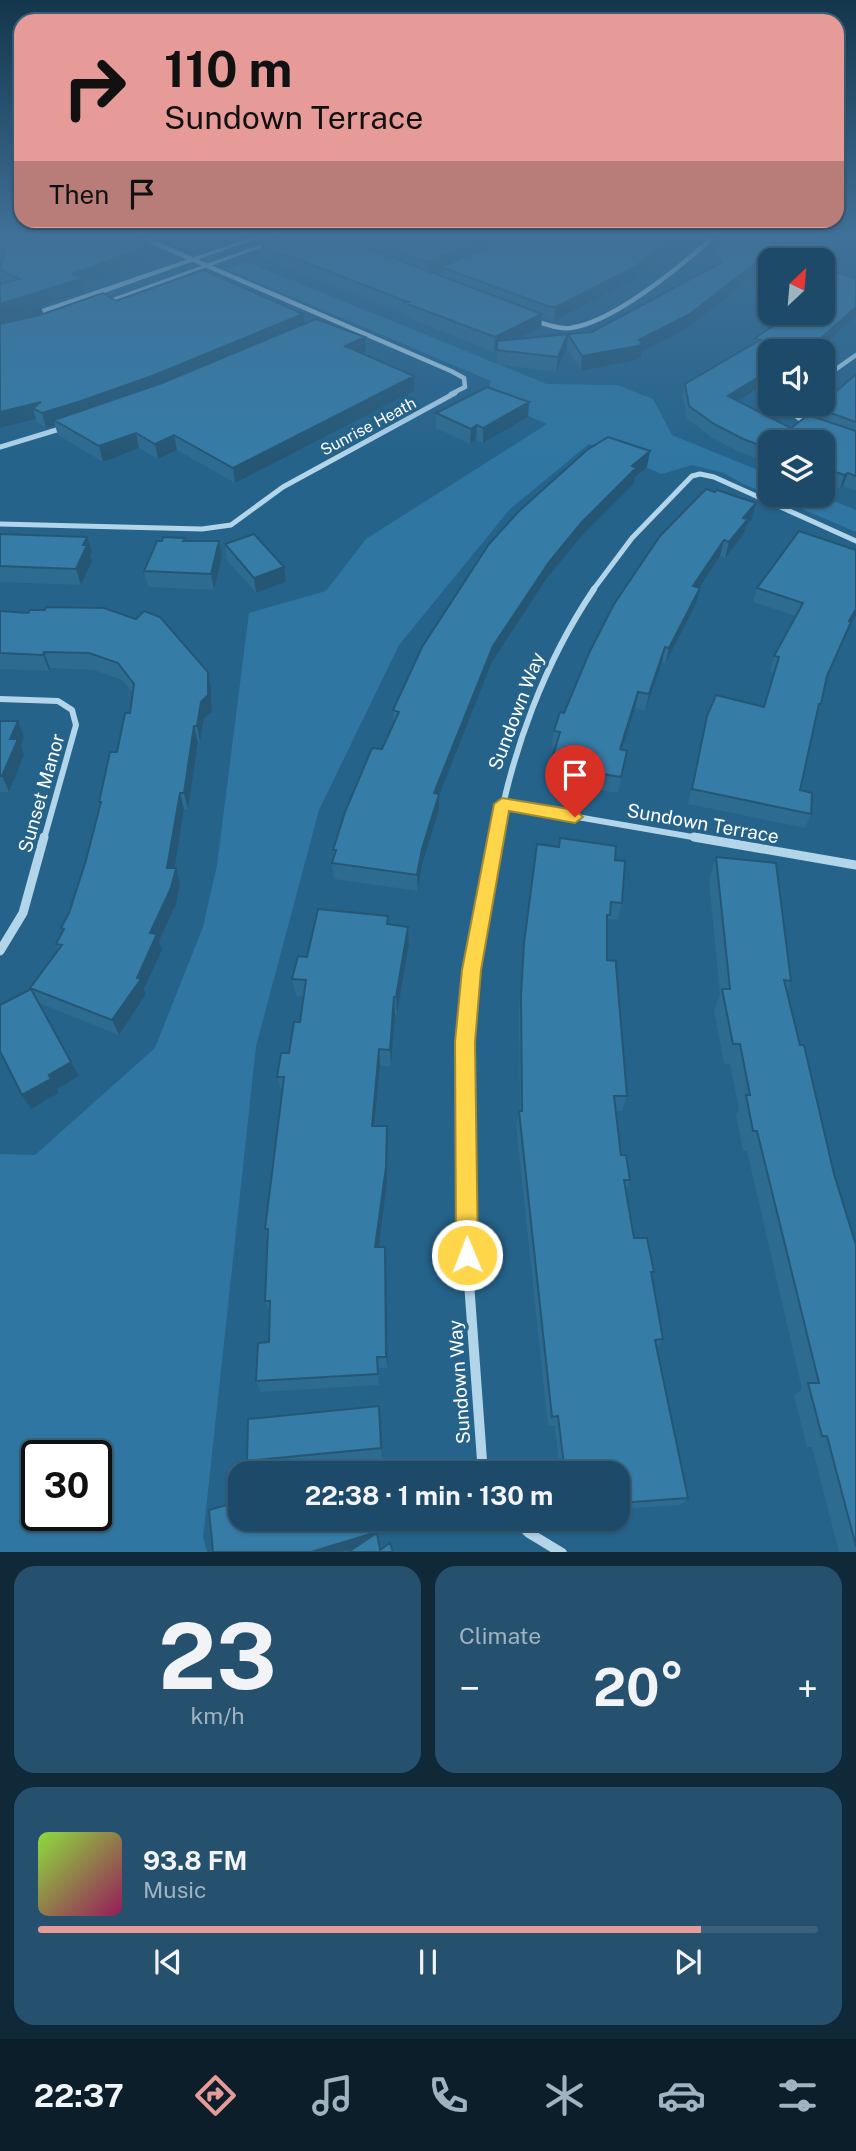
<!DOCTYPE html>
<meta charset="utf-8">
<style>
:root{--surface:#1c4a68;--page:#25516e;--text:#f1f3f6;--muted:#a0b3c0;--line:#3a627c;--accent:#e69b98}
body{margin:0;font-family:"Public Sans",sans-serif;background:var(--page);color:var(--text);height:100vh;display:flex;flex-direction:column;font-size:26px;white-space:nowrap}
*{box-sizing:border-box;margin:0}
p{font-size:23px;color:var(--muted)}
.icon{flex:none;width:38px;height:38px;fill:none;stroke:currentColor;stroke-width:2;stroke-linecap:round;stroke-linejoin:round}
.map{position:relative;height:1552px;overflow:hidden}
.details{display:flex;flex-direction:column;gap:14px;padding:14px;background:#0f2939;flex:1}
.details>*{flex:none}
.hud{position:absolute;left:14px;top:14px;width:830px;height:214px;border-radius:21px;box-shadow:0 2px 5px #0004,0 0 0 2px var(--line);background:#e69b98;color:#111;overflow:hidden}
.needle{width:46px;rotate:26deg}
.buttons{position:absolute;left:758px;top:248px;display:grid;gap:14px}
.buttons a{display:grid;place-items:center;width:77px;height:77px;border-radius:14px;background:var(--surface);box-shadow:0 2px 5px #0004,0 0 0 2px var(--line);font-size:35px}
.speed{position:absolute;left:21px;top:1440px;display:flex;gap:14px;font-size:35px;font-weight:700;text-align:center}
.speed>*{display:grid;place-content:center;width:91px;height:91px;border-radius:50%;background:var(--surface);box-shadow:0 2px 5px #0004,0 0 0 2px var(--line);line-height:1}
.speed .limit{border:4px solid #111;border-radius:10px;background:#fff;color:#111}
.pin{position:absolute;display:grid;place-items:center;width:60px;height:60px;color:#fff;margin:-72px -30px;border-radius:50% 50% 50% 0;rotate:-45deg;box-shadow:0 0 7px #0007}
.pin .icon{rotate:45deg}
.me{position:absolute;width:77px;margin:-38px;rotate:359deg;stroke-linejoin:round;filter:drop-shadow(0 0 5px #0008)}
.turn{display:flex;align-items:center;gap:24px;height:147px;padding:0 35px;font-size:32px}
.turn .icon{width:91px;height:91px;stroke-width:2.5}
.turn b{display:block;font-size:49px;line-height:60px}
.then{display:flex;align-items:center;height:66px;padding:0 35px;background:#0003;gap:14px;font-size:26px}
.big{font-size:52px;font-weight:700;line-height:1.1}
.details .tile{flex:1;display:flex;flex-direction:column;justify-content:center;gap:10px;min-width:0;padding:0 24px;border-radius:21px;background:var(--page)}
.details .dial{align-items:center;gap:0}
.dial b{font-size:91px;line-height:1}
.song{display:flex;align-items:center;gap:21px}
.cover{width:84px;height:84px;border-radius:10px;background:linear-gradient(135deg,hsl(90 70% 55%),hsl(330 70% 35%))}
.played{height:7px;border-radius:4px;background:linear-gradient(90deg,var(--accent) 85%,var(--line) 85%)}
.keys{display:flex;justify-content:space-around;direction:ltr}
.heat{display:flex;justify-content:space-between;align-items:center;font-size:38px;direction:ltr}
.details .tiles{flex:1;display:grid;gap:14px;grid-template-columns:1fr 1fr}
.tile:last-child{grid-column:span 2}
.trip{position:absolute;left:228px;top:1461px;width:402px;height:70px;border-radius:21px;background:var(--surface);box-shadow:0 2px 5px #0004,0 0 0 2px var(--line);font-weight:700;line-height:70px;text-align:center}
.menu{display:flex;height:112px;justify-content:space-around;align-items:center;background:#0b1e2a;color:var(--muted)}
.menu .icon{width:49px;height:49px}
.menu .active{color:var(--accent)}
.menu b{font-size:32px;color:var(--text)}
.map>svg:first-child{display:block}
.green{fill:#2f77a2;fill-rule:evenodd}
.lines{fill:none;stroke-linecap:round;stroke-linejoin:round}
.minor-far4{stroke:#b2d5ea;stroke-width:4.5}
.minor-far3{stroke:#b2d5ea;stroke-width:5}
.minor-far2{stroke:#b2d5ea;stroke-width:6}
.minor-far1{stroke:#b2d5ea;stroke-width:9}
.minor{stroke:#b2d5ea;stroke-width:10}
.tertiary{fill:#b2d5ea;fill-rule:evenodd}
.wall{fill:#2e6b90;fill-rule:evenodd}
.shaded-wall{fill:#255775}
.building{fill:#357ca7;stroke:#255775;stroke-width:2}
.route{fill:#ffd54a;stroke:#a68a30;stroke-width:2}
.labels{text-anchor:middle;stroke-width:7;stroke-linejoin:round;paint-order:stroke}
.far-street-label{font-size:16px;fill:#fff;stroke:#25638b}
.street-label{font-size:19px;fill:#fff;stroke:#25638b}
</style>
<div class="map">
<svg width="856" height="1553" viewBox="0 0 856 1553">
<rect width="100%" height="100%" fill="#25638b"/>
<!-- green -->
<path class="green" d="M161 239H229L194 251Z
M246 262 547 384 617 385 653 399 672 435 770 475V495H819L856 510V532L741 483 724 473 692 465 662 474 589 444 510 509 399 645 319 810 256 1046 203 1537 207 1552 0 1553V1154L35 1155 155 1048 203 927 217 865 249 613 326 591 366 539 547 424 484 397 491 381 226 269ZM37 1456H96V1516H37Z"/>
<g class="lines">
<!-- minor-far4 -->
<path class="minor-far4" d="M145 239 451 371 464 378 465 387 451 394
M533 320C545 324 557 329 570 328 612 323 680 267 711 239
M822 379 856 355"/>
<!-- minor-far3 -->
<path class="minor-far3" d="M790 404 789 411 806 423
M0 447 63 428
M0 524 202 529 231 525 283 487 455 393
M593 590 632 538 692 476 700 474 714 477 856 541"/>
<!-- minor-far2 -->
<path class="minor-far2" d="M0 699 58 701 72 710 76 725 44 839
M502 804 704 839
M496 839C512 751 544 663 594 589"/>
<!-- minor-far1 -->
<path class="minor-far1" d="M694 837 856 865
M0 951 23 913 44 837
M466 1154 465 1042 471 970 496 837"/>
<!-- minor -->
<path class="minor" d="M466 1152 467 1255 483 1474
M515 1519 529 1533 562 1553"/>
<!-- tertiary -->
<path class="tertiary" d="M247 239H256L48 313 0 326V322L42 309Z
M276 239H285L99 306 93 305Z"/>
</g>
<!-- wall -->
<path class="wall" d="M0 239 149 259 82 285 84 292 41 306 43 314 116 301 304 324 366 351 361 353 414 376V391L235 483 177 450 158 459 139 448 103 462 58 435 55 425 46 428 37 422 36 419 0 428V284L4 283H2L0 276V265L1 262H0Z
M282 239H679L633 280 554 321 549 320 542 317 541 327 518 339 568 334 566 349 556 372 497 364V350L494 352 406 317V315L264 259 262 246ZM441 269V276L432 272Z
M788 239 769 263 688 328 641 352V357L636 360 581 371 567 349 568 334 592 332 715 266 713 264 716 251Z
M855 317 770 380 738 401 791 428 815 418 817 408 856 374V491L843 486 840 488 822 482V443H770V463L739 452 711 437 686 418 683 396 685 384 754 344 755 338Z
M529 402 528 417 483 443 476 440 470 444 436 428V413Z
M647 467 635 477 634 483 580 538 547 578 492 662 439 796V810L422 865 418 891 334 879 332 863 334 858 333 850 382 749 394 724 393 710 422 647Z
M752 519 746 526 743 535 725 558 720 556 699 587 696 604 665 664 662 663 645 711 635 708 622 749 624 767 618 793 557 783 558 773 551 772 553 756 556 748 552 747 554 731 564 713 614 604Z
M799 531 851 623 826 680 821 704 816 718 800 790 811 814 805 828 688 804 707 716 764 707 774 672 770 671 774 656 796 616 753 602 757 588Z
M0 534 92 552 90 555 92 561 81 585 0 582Z
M185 538V541L222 557 214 590 148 587 144 571 162 541Z
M225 544 286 582 256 593 227 560Z
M0 611 211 688 212 712 204 718 200 742H198L188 809H184L174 868 180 884 176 904 159 941 162 950 144 989 146 994 119 1035 39 1003 79 1076 57 1089 59 1093 31 1109V989L59 950 56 944 63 932 61 928 69 913 86 860 100 806 99 802 130 713 133 693 122 680 94 670 50 668 49 671 0 669Z
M0 721 24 737 21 746 24 755 9 792H0Z
M537 844 615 860 622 903 618 920 609 919 607 927V960L627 1096 622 1111H616L621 1155 630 1180 626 1190 634 1238 654 1272 651 1276 663 1339 657 1349 688 1498 681 1505 618 1509V1474H560L555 1425 548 1426 516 1125 519 1111H520L519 1011 522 959Z
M716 857 791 981 787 991 834 1174 856 1245V1552H839L812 1447H807L794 1396 802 1389 747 1151H743L736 1115 739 1109 730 1064H724L714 1010 720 995 709 880Z
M388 916V925L408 927 409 944 397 1014H395L391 1066H380L375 1126 388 1141 387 1182 378 1247H385L386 1260 388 1368H378L379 1385 261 1392 256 1381 269 1342 270 1314 265 1301 268 1239 265 1229 282 1093 277 1077 289 1053 300 1022 304 997 296 996 292 979 307 957Z
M379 1406 381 1419 383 1459 254 1472 247 1461Z"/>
<!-- shaded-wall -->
<path class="shaded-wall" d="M479 239H506L441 267V269L427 275V262Z
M667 239H679L633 280 554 321 556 307Z
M781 239H788L769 263 688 328 641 352V357L636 360 581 371 582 356 639 340Z
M147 246 149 259 82 285 84 292 41 306 44 317 0 330V304L73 274Z
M856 307V316L817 351 815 352H799Z
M303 314 305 328 155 390 54 420 55 425 46 428 42 413 33 408 36 419 0 428V412Z
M542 314 541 327 497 350V341V350L494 352 495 337Z
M568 334 566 349 556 372 558 357Z
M365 337 366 351 346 360 345 346Z
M770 370V380L726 409 728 396Z
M414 376V391L235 483 233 468Z
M529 402 528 417 483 443V428Z
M477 425 476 440 470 444 471 429Z
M136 433 139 448 103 462 99 446Z
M174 435 177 450 158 459 155 444Z
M650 451 647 467 635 477 634 483 580 538 547 578 492 662 439 796V810L422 865 418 891 417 875 422 849 434 793 493 646 549 562 582 522 632 466Z
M848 473 843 486 840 488 844 475Z
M756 503 752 519 746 526 743 535 725 558 729 542 743 518Z
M87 537 92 552 90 555 92 561 81 585 76 569 83 545Z
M724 540 720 556 690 602 693 586Z
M219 541 222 557 214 590 211 574Z
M284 567 286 582 256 593 254 578Z
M700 588 696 604 665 664 669 648Z
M856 609V615L851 623 822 690 849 621Z
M665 647 662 663 645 711 649 694Z
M44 652 50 668 49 671 43 655Z
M208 672 211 688 212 712 204 718 200 742 197 726Z
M638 692 635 708 617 765 620 749Z
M18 721 24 737 21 746 24 755 9 792 2 776 10 739Z
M194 726 198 742 188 809 184 793Z
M180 793 184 809 172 884 167 868Z
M176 868 180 884 176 904 159 941 162 950 144 989 146 994 119 1035 112 1020 137 978 150 933Z
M408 927 409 944 397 1014 396 997Z
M394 997 395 1014 391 1066 390 1050Z
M379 1049 380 1066 373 1141 372 1126Z
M71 1062 79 1076 57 1089 59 1093 31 1109 22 1095 49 1075Z
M387 1126 388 1141 387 1182 377 1261 375 1247Z
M385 1247 386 1260 388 1368 386 1357Z
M379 1406 381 1419 383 1459 381 1448Z
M375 1519 381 1552 379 1541 341 1552H311Z"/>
<!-- building -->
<path class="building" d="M0 239H130L147 246 73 274 81 279 0 304V284L20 279 0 270V265L6 249H0Z
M282 239H343L542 314 495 337 405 303 408 302 262 246Z
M365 239H479L427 262Z
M503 239H667L635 267 556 307H550L441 267 491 246Z
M729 239H781L772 250 690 314 639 340 643 343 638 346 582 356 568 334 592 332 722 262 716 251Z
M203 270 303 314 152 376 81 401 42 413 33 408 41 402 0 412V324L40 315 103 293 116 301Z
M836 272 856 278V307L820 339 799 352H770V370L728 396 791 428 808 415 856 431V476L848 473 844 475 822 467V443H770V449L743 439 714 424 689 406 685 384 760 340 755 338 793 313H822V285Z
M40 303 0 315V314Z
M316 319 365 337 345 346 414 376 233 468 174 435 155 444 136 433 99 446 54 420 162 383Z
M568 334 558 357 497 350V341Z
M856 374V422L817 408 822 404Z
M487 387 529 402 483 428 477 425 471 429 436 413Z
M608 437 650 451 632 466 636 468 582 522 549 562 493 646 434 793 439 794 422 849 417 875 332 863 336 850H333L345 812 372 748 382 749 399 712 393 710 422 647 489 544 519 511 587 450Z
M706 489 715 492 717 490 756 503 743 518 748 519 729 542 724 540 693 586 700 588 669 648 665 647 649 694 638 692 620 749 627 751 621 777 559 767 562 758 553 756 560 732 554 731 560 712 564 713 589 653 614 604 660 536Z
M799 531 856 550V609L849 621 851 622 827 676 821 704H819L800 790 812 793 811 814 692 789 707 716 716 695 764 707 779 657 774 656 803 603 757 588Z
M0 534 87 537 83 545H87L76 569 0 566Z
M254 534 284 567 254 578 225 544Z
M163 537 185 538 183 541H219L211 574 144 571 157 541H162Z
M46 607 104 608 136 619 144 611 160 617 208 672V695L201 702 197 726H194L184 793H180L167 868H176L171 888 150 933 157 934 137 978 141 979 112 1020 30 988 62 945 56 944 64 929 61 928 69 913 86 860 101 802H99L110 752H117L125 713H130L134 684 118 663 89 653 44 652 43 655 0 653V611L28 613 30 610H45Z
M0 721H18L10 739H18L2 776H0Z
M560 838 616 846 615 860 625 861 622 903 611 902 610 915H607V960L616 961V965L627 1096H614L621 1155H626L630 1180H624L634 1238H647L654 1272H651L663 1339 655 1340 688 1498 618 1503V1474H565L558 1416 552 1417 519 1111H522L521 995 524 943 537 844 559 847Z
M716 857 776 863 791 981 784 980 800 1045H804L834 1174 856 1245V1546L827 1436H822L808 1383H819L757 1131H753L746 1095H750L740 1044H733L722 989H730Z
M318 909 388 916 387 924 408 927 396 997H394L390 1050 379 1049 372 1126H387L386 1167 375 1247H385L386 1357H377L378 1374 256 1381 258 1343 269 1342 270 1301H265L268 1229H265L284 1077H277L281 1053H289L294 1022H300L306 980 292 979 298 956 307 957Z
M31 989 71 1062 49 1075 51 1079 22 1095 0 1051V1005Z
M379 1406 381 1448 247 1461 248 1419Z
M364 1464 366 1474H332Z
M240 1501V1519H374L377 1532 311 1552H213L209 1510Z
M377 1533 380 1550 390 1543 393 1552H348Z"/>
<!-- sky -->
<linearGradient id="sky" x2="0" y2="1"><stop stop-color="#14364c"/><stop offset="0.52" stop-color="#407198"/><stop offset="1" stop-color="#407198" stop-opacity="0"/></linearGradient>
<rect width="856" height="456" fill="url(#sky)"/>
<!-- route -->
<path class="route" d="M502 798 575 810 583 817 575 823 509 811 481 970 475 1042 478 1255 475 1263 467 1267 459 1263 456 1255 455 1042 462 970 494 804Z"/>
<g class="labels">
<!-- far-street labels -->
<g class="far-street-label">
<text transform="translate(368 426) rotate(-28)" y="6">Sunrise Heath</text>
</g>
<!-- street labels -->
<g class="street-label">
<text transform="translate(516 711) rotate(-69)" y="7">Sundown Way</text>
<text transform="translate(41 793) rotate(-74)" y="7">Sunset Manor</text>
<text transform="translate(703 823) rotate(10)" y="7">Sundown Terrace</text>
<text transform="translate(459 1382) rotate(-94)" y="7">Sundown Way</text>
</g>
</g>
</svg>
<div class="buttons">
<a><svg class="needle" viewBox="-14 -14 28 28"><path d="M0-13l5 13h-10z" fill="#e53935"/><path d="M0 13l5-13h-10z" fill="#a0b3c0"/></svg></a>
<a><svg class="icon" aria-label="sound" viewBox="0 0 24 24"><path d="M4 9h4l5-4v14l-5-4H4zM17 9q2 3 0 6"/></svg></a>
<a><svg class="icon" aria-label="layers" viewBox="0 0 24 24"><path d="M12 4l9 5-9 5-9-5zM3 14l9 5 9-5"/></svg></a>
</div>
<div class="speed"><div class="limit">30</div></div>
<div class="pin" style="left:575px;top:817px;background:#d93025"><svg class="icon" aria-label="arrive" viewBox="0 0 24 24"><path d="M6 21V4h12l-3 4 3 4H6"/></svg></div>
<svg class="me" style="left:467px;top:1255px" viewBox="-20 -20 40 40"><circle r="17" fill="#ffd54a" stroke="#fff" stroke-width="3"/><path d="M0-11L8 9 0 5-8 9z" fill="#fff"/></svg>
<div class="trip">22:38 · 1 min · 130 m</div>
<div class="hud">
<div class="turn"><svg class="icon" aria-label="right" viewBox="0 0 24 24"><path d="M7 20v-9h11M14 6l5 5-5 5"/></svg><div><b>110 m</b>Sundown Terrace</div></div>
<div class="then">Then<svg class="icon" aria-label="arrive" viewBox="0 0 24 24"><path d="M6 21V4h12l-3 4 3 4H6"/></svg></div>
</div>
</div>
<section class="details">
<div class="tiles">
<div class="tile dial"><b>23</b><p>km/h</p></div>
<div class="tile"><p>Climate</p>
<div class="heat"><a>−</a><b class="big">20°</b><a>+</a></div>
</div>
<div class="tile">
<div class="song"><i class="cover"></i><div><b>93.8 FM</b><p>Music</p></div></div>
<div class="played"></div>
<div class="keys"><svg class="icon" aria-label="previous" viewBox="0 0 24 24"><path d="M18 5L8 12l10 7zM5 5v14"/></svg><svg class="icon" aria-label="pause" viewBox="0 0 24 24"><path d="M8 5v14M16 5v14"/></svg><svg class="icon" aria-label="next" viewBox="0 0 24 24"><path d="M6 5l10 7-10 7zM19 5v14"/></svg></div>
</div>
</div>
</section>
<nav class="menu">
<b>22:37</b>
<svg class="icon active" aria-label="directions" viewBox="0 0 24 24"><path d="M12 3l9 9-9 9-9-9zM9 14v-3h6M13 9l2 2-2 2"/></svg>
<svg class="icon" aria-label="music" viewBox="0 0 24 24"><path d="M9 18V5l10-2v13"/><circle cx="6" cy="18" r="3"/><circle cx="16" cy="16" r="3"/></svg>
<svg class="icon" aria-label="phone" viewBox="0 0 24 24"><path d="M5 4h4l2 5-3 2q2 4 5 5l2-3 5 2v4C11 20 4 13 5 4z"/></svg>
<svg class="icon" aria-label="climate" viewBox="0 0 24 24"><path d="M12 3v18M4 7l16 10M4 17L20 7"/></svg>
<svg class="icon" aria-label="car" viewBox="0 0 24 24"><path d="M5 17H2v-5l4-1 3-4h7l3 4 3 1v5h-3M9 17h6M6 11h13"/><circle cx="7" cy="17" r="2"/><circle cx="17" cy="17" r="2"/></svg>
<svg class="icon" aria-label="filters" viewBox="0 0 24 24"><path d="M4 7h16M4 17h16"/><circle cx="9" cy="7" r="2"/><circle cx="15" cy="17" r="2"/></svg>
</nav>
